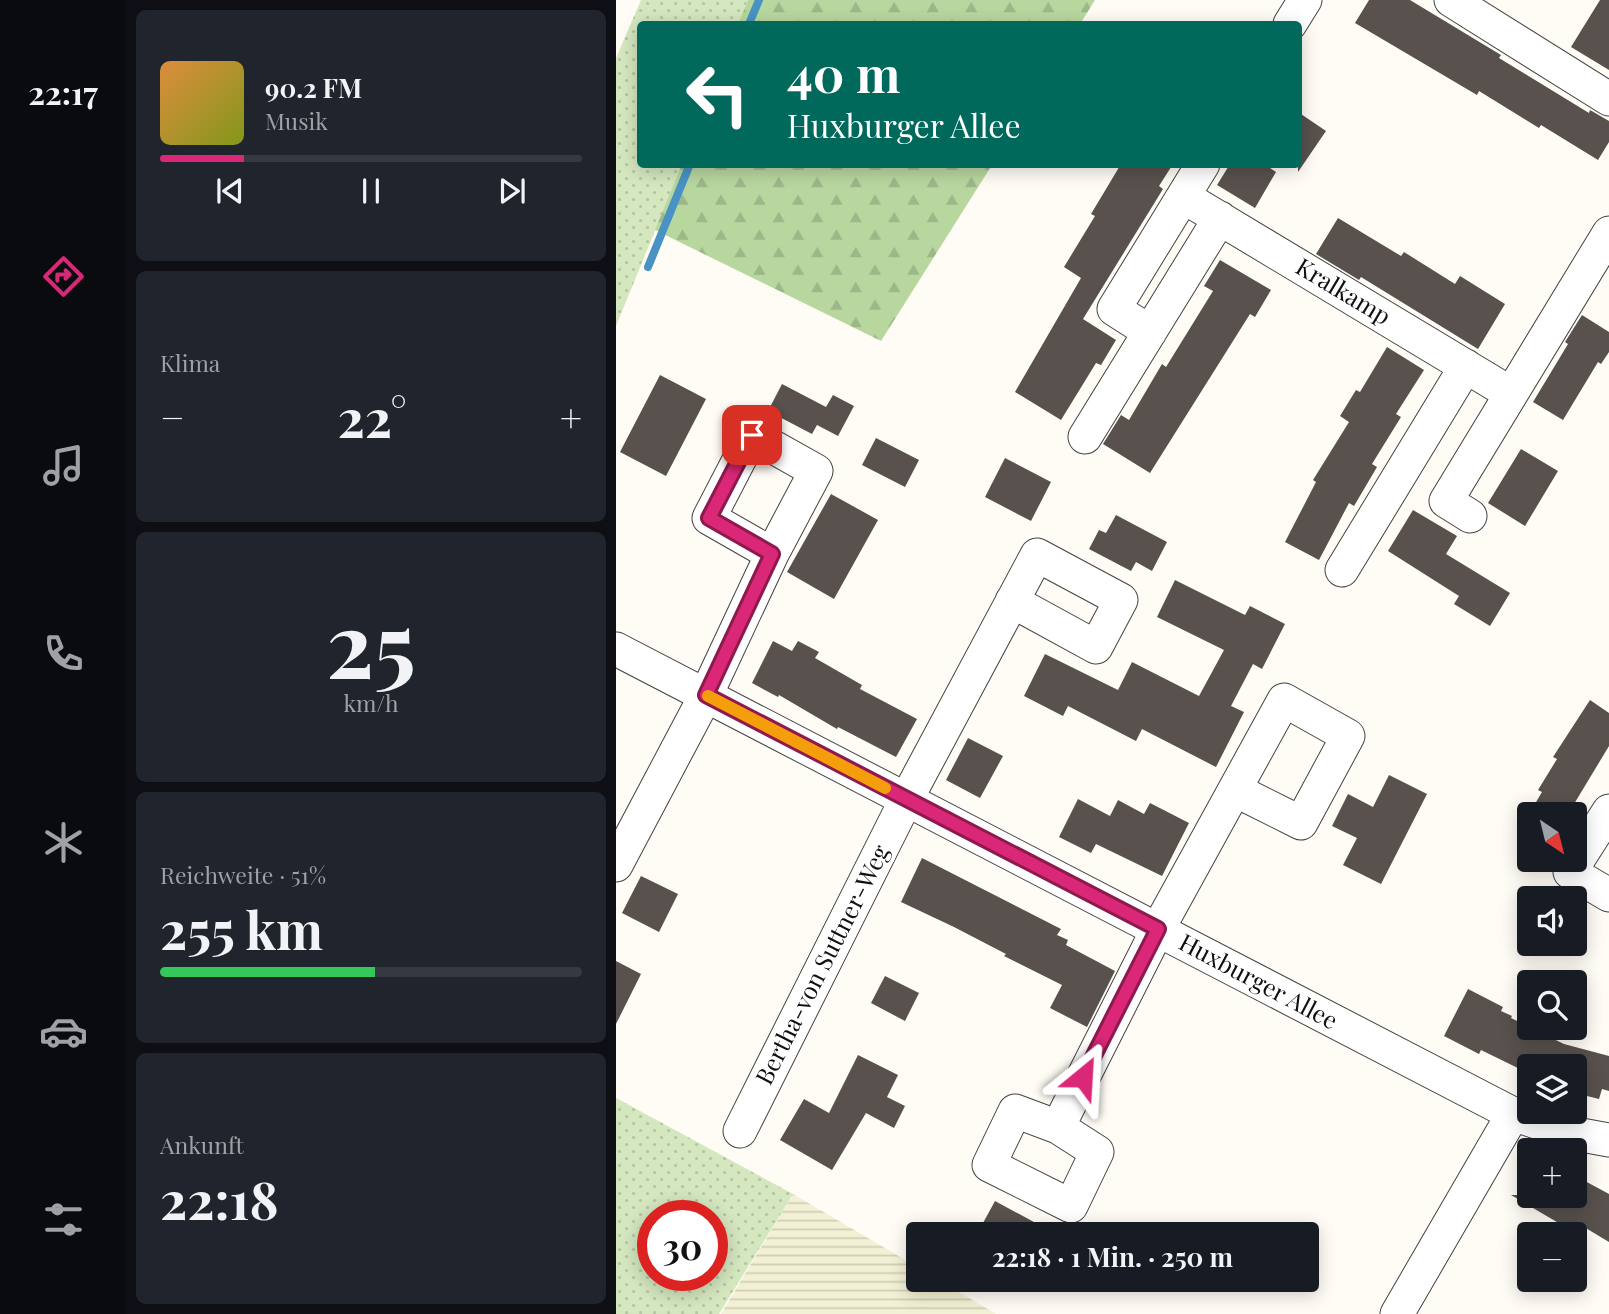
<!DOCTYPE html>
<html lang="de">
<meta charset="utf-8">
<style>
:root{--surface:#171b24;--page:#20242c;--text:#f1f3f6;--muted:#9ea1a6;--line:#363941;--accent:#db2777}
body{margin:0;font-family:"Playfair Display",serif;background:var(--page);color:var(--text);height:100vh;display:flex;flex-direction:column;font-size:26px;white-space:nowrap}
*{box-sizing:border-box;margin:0}
p{font-size:23px;color:var(--muted)}
.icon{flex:none;width:38px;height:38px;fill:none;stroke:currentColor;stroke-width:2;stroke-linecap:round;stroke-linejoin:round}
.map{position:relative;flex:1;overflow:hidden}
.drawer{display:flex;flex-direction:column;gap:10px;padding:10px;background:#0d0f14;width:490px}
.drawer>*{flex:none}
.hud{position:absolute;left:21px;top:21px;width:665px;height:147px;border-radius:7px;box-shadow:0 4px 18px #0003;background:#00695c;color:#fff;overflow:hidden}
.needle{width:46px;rotate:145deg}
.tools{position:absolute;left:901px;top:802px;display:grid;gap:14px}
.tools a{display:grid;place-items:center;width:70px;height:70px;border-radius:7px;background:var(--surface);box-shadow:0 4px 18px #0003;font-size:35px}
.speed{position:absolute;left:21px;top:1200px;display:flex;gap:14px;font-size:35px;font-weight:700;text-align:center}
.speed>*{display:grid;place-content:center;width:91px;height:91px;border-radius:50%;background:var(--surface);box-shadow:0 4px 18px #0003;line-height:1}
.speed .limit{border:10px solid #d22;background:#fff;color:#111}
.pin{position:absolute;display:grid;place-items:center;width:60px;height:60px;color:#fff;margin:-30px;border-radius:14px;box-shadow:0 4px 10px #0006}
.me{position:absolute;width:77px;margin:-38px;rotate:27deg;stroke-linejoin:round;filter:drop-shadow(0 0 5px #0008)}
.turn{display:flex;align-items:center;gap:24px;height:147px;padding:0 35px;font-size:32px}
.turn .icon{width:91px;height:91px;stroke-width:2.5}
.turn b{display:block;font-size:49px;line-height:60px}
.big{font-size:52px;font-weight:700;line-height:1.1}
.drawer .widget{flex:1;display:flex;flex-direction:column;justify-content:center;gap:10px;min-width:0;padding:0 24px;border-radius:10px;background:var(--page)}
.drawer .dial{align-items:center;gap:0}
.dial b{font-size:91px;line-height:1}
.song{display:flex;align-items:center;gap:21px}
.cover{width:84px;height:84px;border-radius:10px;background:linear-gradient(135deg,hsl(30 70% 55%),hsl(70 70% 35%))}
.played{height:7px;border-radius:4px;background:linear-gradient(90deg,var(--accent) 20%,var(--line) 20%)}
.keys{display:flex;justify-content:space-around;direction:ltr}
.heat{display:flex;justify-content:space-between;align-items:center;font-size:38px;direction:ltr}
.charge{height:10px;border-radius:5px;background:linear-gradient(90deg,#34c759 51%,var(--line) 0)}
.trip{position:absolute;left:290px;top:1222px;width:413px;height:70px;border-radius:7px;background:var(--surface);box-shadow:0 4px 18px #0003;font-weight:700;line-height:70px;text-align:center}
main{display:flex;flex:1;min-height:0}
.tab-bar{display:flex;flex-direction:column;width:126px;justify-content:space-around;align-items:center;background:#090b0e;color:var(--muted)}
.tab-bar .icon{width:49px;height:49px}
.tab-bar .current{color:var(--accent)}
.tab-bar b{font-size:32px;color:var(--text)}
.map>svg:first-child{display:block}
.farmland{fill:url(#farmland-rules)}
.grass{fill:url(#grass-dots);fill-rule:evenodd}
.forest{fill:url(#forest-firs)}
.lines{fill:none;stroke-linecap:round;stroke-linejoin:round}
.stream{stroke:#4893c4;stroke-width:8}
.building{fill:#58514d}
.minor-casing{stroke:#434343;stroke-width:35}
.minor{stroke:#fff;stroke-width:33}
.route-casing{stroke:#8e194d;stroke-width:18}
.route{stroke:#db2777;stroke-width:12}
.slow{stroke:#f59e0b;stroke-width:12}
.labels{text-anchor:middle;stroke-width:7;stroke-linejoin:round;paint-order:stroke}
.street-label{font-size:24px;fill:#101010;stroke:#fff}
</style>
<main>
<nav class="tab-bar">
<b>22:17</b>
<svg class="icon current" aria-label="directions" viewBox="0 0 24 24"><path d="M12 3l9 9-9 9-9-9zM9 14v-3h6M13 9l2 2-2 2"/></svg>
<svg class="icon" aria-label="music" viewBox="0 0 24 24"><path d="M9 18V5l10-2v13"/><circle cx="6" cy="18" r="3"/><circle cx="16" cy="16" r="3"/></svg>
<svg class="icon" aria-label="phone" viewBox="0 0 24 24"><path d="M5 4h4l2 5-3 2q2 4 5 5l2-3 5 2v4C11 20 4 13 5 4z"/></svg>
<svg class="icon" aria-label="climate" viewBox="0 0 24 24"><path d="M12 3v18M4 7l16 10M4 17L20 7"/></svg>
<svg class="icon" aria-label="car" viewBox="0 0 24 24"><path d="M5 17H2v-5l4-1 3-4h7l3 4 3 1v5h-3M9 17h6M6 11h13"/><circle cx="7" cy="17" r="2"/><circle cx="17" cy="17" r="2"/></svg>
<svg class="icon" aria-label="filters" viewBox="0 0 24 24"><path d="M4 7h16M4 17h16"/><circle cx="9" cy="7" r="2"/><circle cx="15" cy="17" r="2"/></svg>
</nav>
<section class="drawer">
<div class="widget">
<div class="song"><i class="cover"></i><div><b>90.2 FM</b><p>Musik</p></div></div>
<div class="played"></div>
<div class="keys"><svg class="icon" aria-label="previous" viewBox="0 0 24 24"><path d="M18 5L8 12l10 7zM5 5v14"/></svg><svg class="icon" aria-label="pause" viewBox="0 0 24 24"><path d="M8 5v14M16 5v14"/></svg><svg class="icon" aria-label="next" viewBox="0 0 24 24"><path d="M6 5l10 7-10 7zM19 5v14"/></svg></div>
</div>
<div class="widget"><p>Klima</p>
<div class="heat"><a>−</a><b class="big">22°</b><a>+</a></div>
</div>
<div class="widget dial"><b>25</b><p>km/h</p></div>
<div class="widget"><p>Reichweite · 51%</p><b class="big">255 km</b><div class="charge"></div></div>
<div class="widget"><p>Ankunft</p><b class="big">22:18</b></div>
</section>
<div class="map">
<svg width="993" height="1314" viewBox="0 0 993 1314">
<defs>
<pattern id="farmland-rules" width="6" height="5" patternUnits="userSpaceOnUse" patternTransform="scale(1.75)"><rect width="6" height="5" fill="#f3f1d5"/><path d="M0 2.5h6" fill="none" stroke="#cfceb6"/></pattern>
<pattern id="grass-dots" width="8" height="8" patternUnits="userSpaceOnUse" patternTransform="scale(1.75)"><rect width="8" height="8" fill="#d4e7bf"/><path d="M2 2h.1M6 6h.1" fill="none" stroke="#b5c5a3" stroke-width="1.8" stroke-linecap="round"/></pattern>
<pattern id="forest-firs" width="22" height="20" patternUnits="userSpaceOnUse" patternTransform="scale(1.75)"><rect width="22" height="20" fill="#b8d79f"/><path d="M5 1l3.5 6h-7zM16 11l3.5 6h-7z" fill="#9db888"/></pattern>
</defs>
<rect width="100%" height="100%" fill="#fefcf4"/>
<!-- farmland -->
<path class="farmland" d="M177 1194 303 1268V1279H321L380 1314H105Z"/>
<!-- grass -->
<path class="grass" d="M25 0H132L122 24H24V164L66 165 0 326V58Z
M0 1098 177 1194 103 1314H0ZM37 1216H96V1276H37Z"/>
<!-- forest -->
<path class="forest" d="M132 0H479L464 24H122Z
M66 164H376V165L265 341 39 230Z"/>
<g class="lines">
<!-- stream -->
<path class="stream" d="M133 24 143 0
M32 267 74 164"/>
</g>
<!-- building -->
<path class="building" d="M753 0H794L885 55 883 58 973 113 974 110 993 121V142L982 160 925 125 923 128 863 91 861 95 739 23Z
M984 0H993V70L955 47Z
M682 112 710 131 682 172Z
M505 164H557L543 186 547 189 467 319 500 340 485 365 480 363 445 420 399 392 465 278 448 267 479 216 475 214Z
M614 164H648L660 172 639 208 601 185Z
M722 218 785 256 788 252 839 284 844 276 889 304 862 349 745 277 743 280 700 254Z
M604 260 655 290 639 317 634 314 534 473 487 444 505 415 513 420 546 364 550 367 597 291 588 286Z
M966 315 993 332V352L985 364 982 362 947 420 917 402 952 344 949 342Z
M771 347 808 370 780 414 785 417 756 464 761 467 738 506 733 503 703 560 669 542 700 482 697 480 733 422 724 416 740 390 744 392Z
M44 375 90 399 50 476 4 452Z
M166 384 210 407 217 395 238 406 222 436 201 425 196 434 152 411Z
M260 438 303 460 289 487 246 465Z
M905 449 942 471 909 526 872 503Z
M389 458 435 482 415 521 369 497Z
M215 494 262 520 218 599 171 572Z
M797 510 841 536 830 554 894 593 874 626 838 604 843 596 772 551Z
M500 515 551 542 536 571 520 562 515 571 473 549 483 530 490 533Z
M559 580 629 615 634 606 669 624 646 669 637 664 615 706 628 712 600 767 526 729 520 741 452 706 447 716 408 696 429 654 502 690 516 662 583 696 608 650 541 617Z
M157 641 176 651 182 641 203 652 199 658 246 685 244 689 301 719 280 757 222 727 221 729 163 695 162 697 136 683Z
M974 700 993 713V746L952 814H913L926 792 922 790 941 759 937 757Z
M352 738 387 756 364 798 330 780Z
M773 775 811 794 765 884 727 865 741 838 716 826 732 794 757 807Z
M462 799 494 816 502 800 528 814 534 803 573 823 546 876 480 844 475 853 443 837Z
M306 858 445 929 441 935 452 940 450 945 499 971 471 1027 434 1008 446 985 388 956 390 954 338 927 285 902Z
M25 876 62 894 43 932 6 913Z
M0 961 25 974 0 1024Z
M269 976 303 993 289 1021 255 1003Z
M852 989 887 1007 885 1011 896 1016 895 1018 948 1044 993 1056V1091L986 1089 983 1099 959 1093V1066H914V1074L865 1050 863 1054 828 1036Z
M242 1055 282 1075 271 1097 289 1106 278 1128 250 1113 216 1170 164 1140 188 1099 213 1113Z
M967 1180 993 1194V1242L963 1224 958 1232 895 1195H959Z
M379 1201 440 1234H361Z"/>
<g class="lines">
<defs>
<path id="minor" d="M835 0 993 99
M674 24 689 0
M568 197 894 393
M534 332 498 309 587 164
M469 437 604 218
M854 516 830 501 993 233
M726 570 850 366
M0 649 897 1114 949 1132 993 1140
M993 811 954 872 993 895
M0 865 90 695 156 554 200 471 136 435 93 518 156 554
M442 1127 481 1152 455 1206 373 1165 399 1111 442 1127 542 929 668 700 732 736 685 823 619 790
M124 1131 290 800 421 555 505 600 480 647 396 601
M781 1314 897 1114"/>
</defs>
<!-- minor casing -->
<use href="#minor" class="minor-casing"/>
<!-- minor -->
<use href="#minor" class="minor"/>
</g>
<g class="lines">
<defs>
<path id="route" d="M136 435 93 518 156 554 90 695 542 929 467 1077"/>
</defs>
<!-- route casing -->
<use href="#route" class="route-casing"/>
<!-- route -->
<use href="#route" class="route"/>
<!-- slow -->
<path class="slow" d="M92 696 269 788"/>
</g>
<g class="labels">
<!-- street labels -->
<g class="street-label">
<text transform="translate(727 292) rotate(31)" y="8">Kralkamp</text>
<text transform="translate(207 965) rotate(-63)" y="8">Bertha-von Suttner-Weg</text>
<text transform="translate(642 982) rotate(28)" y="8">Huxburger Allee</text>
</g>
</g>
</svg>
<div class="tools">
<a><svg class="needle" viewBox="-14 -14 28 28"><path d="M0-13l5 13h-10z" fill="#e53935"/><path d="M0 13l5-13h-10z" fill="#9ea1a6"/></svg></a>
<a><svg class="icon" aria-label="sound" viewBox="0 0 24 24"><path d="M4 9h4l5-4v14l-5-4H4zM17 9q2 3 0 6"/></svg></a>
<a><svg class="icon" aria-label="search" viewBox="0 0 24 24"><circle cx="10" cy="10" r="6"/><path d="M15 15l6 6"/></svg></a>
<a><svg class="icon" aria-label="layers" viewBox="0 0 24 24"><path d="M12 4l9 5-9 5-9-5zM3 14l9 5 9-5"/></svg></a>
<a>+</a>
<a>−</a>
</div>
<div class="speed"><div class="limit">30</div></div>
<div class="pin" style="left:136px;top:435px;background:#d93025"><svg class="icon" aria-label="arrive" viewBox="0 0 24 24"><path d="M6 21V4h12l-3 4 3 4H6"/></svg></div>
<svg class="me" style="left:467px;top:1077px" viewBox="-20 -20 40 40"><path d="M0-17L14 15 0 8-14 15z" fill="#db2777" stroke="#fff" stroke-width="4"/></svg>
<div class="trip">22:18 · 1 Min. · 250 m</div>
<div class="hud">
<div class="turn"><svg class="icon" aria-label="left" viewBox="0 0 24 24"><path d="M17 20v-9H6M10 6l-5 5 5 5"/></svg><div><b>40 m</b>Huxburger Allee</div></div>
</div>
</div>
</main>
